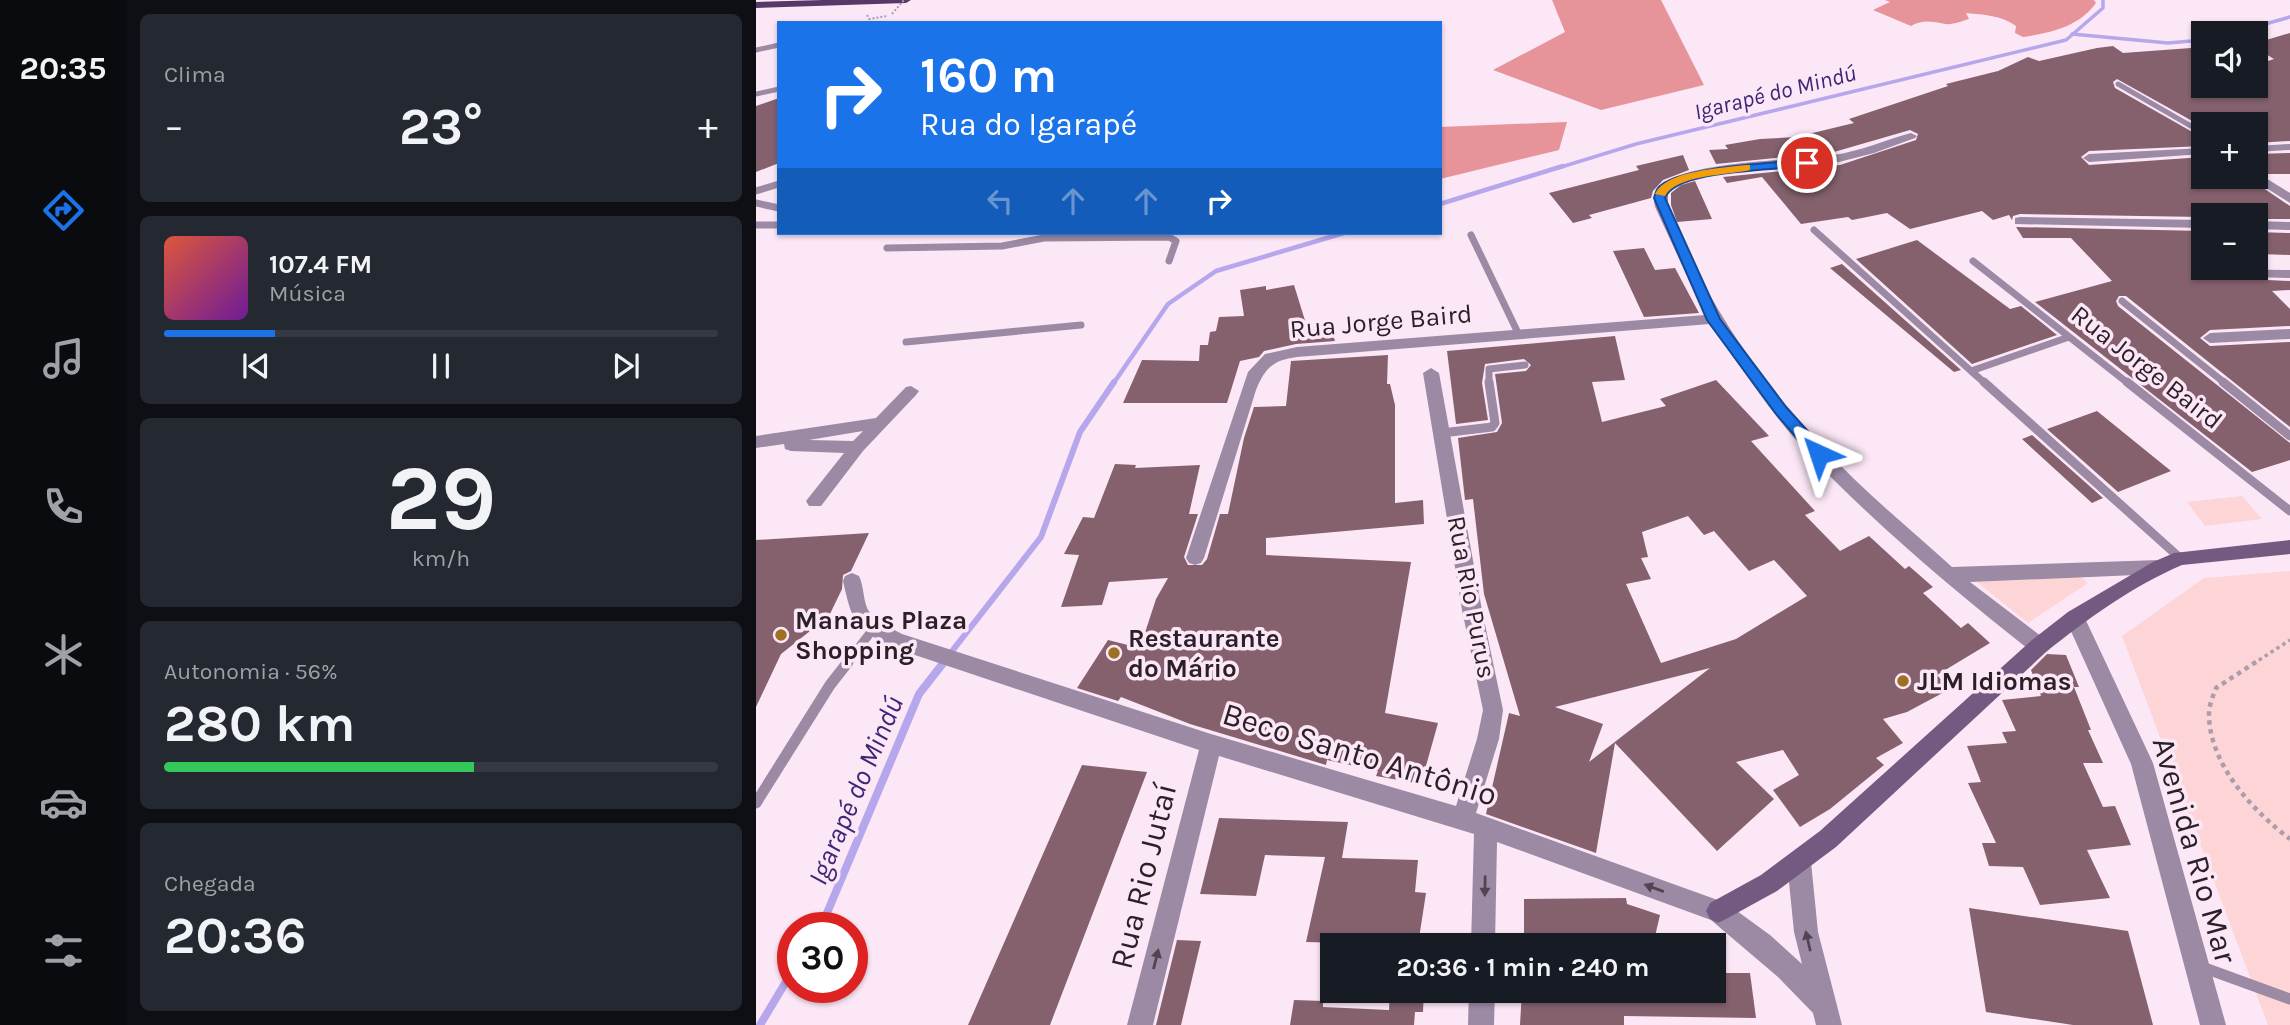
<!DOCTYPE html>
<html lang="pt">
<meta charset="utf-8">
<style>
:root{--surface:#171b24;--page:#242831;--text:#f1f3f6;--muted:#9ea1a6;--line:#363941;--accent:#1a73e8}
body{margin:0;font-family:Karla,sans-serif;background:var(--page);color:var(--text);height:100vh;display:flex;flex-direction:column;font-size:26px;white-space:nowrap}
*{box-sizing:border-box;margin:0}
p{font-size:23px;color:var(--muted)}
.icon{flex:none;width:38px;height:38px;fill:none;stroke:currentColor;stroke-width:2;stroke-linecap:round;stroke-linejoin:round}
.map{position:relative;flex:1;overflow:hidden}
.drawer{display:flex;flex-direction:column;gap:14px;padding:14px;background:#0d0f14;width:630px}
.drawer>*{flex:none}
.banner{position:absolute;left:21px;top:21px;width:665px;height:214px;border-radius:0px;box-shadow:0 2px 5px #0004;background:#1a73e8;color:#fff;overflow:hidden}
.buttons{position:absolute;left:1435px;top:21px;display:grid;gap:14px}
.buttons a{display:grid;place-items:center;width:77px;height:77px;border-radius:0px;background:var(--surface);box-shadow:0 2px 5px #0004;font-size:35px}
.speed{position:absolute;left:21px;top:912px;display:flex;gap:14px;font-size:35px;font-weight:700;text-align:center}
.speed>*{display:grid;place-content:center;width:91px;height:91px;border-radius:50%;background:var(--surface);box-shadow:0 2px 5px #0004;line-height:1}
.speed .limit{border:10px solid #d22;background:#fff;color:#111}
.pin{position:absolute;display:grid;place-items:center;width:60px;height:60px;color:#fff;margin:-30px;border:4px solid #fff;border-radius:50%;box-shadow:0 2px 7px #0007}
.me{position:absolute;width:77px;margin:-38px;rotate:318deg;stroke-linejoin:round;filter:drop-shadow(0 0 5px #0008)}
.turn{display:flex;align-items:center;gap:24px;height:147px;padding:0 28px;font-size:32px}
.turn .icon{width:91px;height:91px;stroke-width:2.5}
.turn b{display:block;font-size:49px;line-height:60px}
.lanes{display:flex;align-items:center;height:66px;padding:0 28px;background:#0003;justify-content:center;gap:35px;direction:ltr}
.lanes .off{opacity:.35}
.big{font-size:52px;font-weight:700;line-height:1.1}
.drawer .widget{flex:1;display:flex;flex-direction:column;justify-content:center;gap:10px;min-width:0;padding:0 24px;border-radius:10px;background:var(--page)}
.drawer .dial{align-items:center;gap:0}
.dial b{font-size:91px;line-height:1}
.song{display:flex;align-items:center;gap:21px}
.cover{width:84px;height:84px;border-radius:10px;background:linear-gradient(135deg,hsl(10 70% 55%),hsl(280 70% 35%))}
.played{height:7px;border-radius:4px;background:linear-gradient(90deg,var(--accent) 20%,var(--line) 20%)}
.keys{display:flex;justify-content:space-around;direction:ltr}
.heat{display:flex;justify-content:space-between;align-items:center;font-size:38px;direction:ltr}
.charge{height:10px;border-radius:5px;background:linear-gradient(90deg,#34c759 56%,var(--line) 0)}
.trip{position:absolute;left:564px;top:933px;width:406px;height:70px;border-radius:0px;background:var(--surface);box-shadow:0 2px 5px #0004;font-weight:700;line-height:70px;text-align:center}
main{display:flex;flex:1;min-height:0}
.tab-bar{display:flex;flex-direction:column;width:126px;justify-content:space-around;align-items:center;background:#090b0e;color:var(--muted)}
.tab-bar .icon{width:49px;height:49px}
.tab-bar .on{color:var(--accent)}
.tab-bar b{font-size:32px;color:var(--text)}
.map>svg:first-child{display:block}
.green{fill:#fed5d7}
.forest{fill:#e69399}
.lines{fill:none;stroke-linecap:round;stroke-linejoin:round}
.stream-far3{stroke:#b6a6ec;stroke-width:3.5}
.stream-far2{stroke:#b6a6ec;stroke-width:4.5}
.stream-far1{stroke:#b6a6ec;stroke-width:6}
.stream{stroke:#b6a6ec;stroke-width:8}
.building{fill:#85616e;fill-rule:evenodd}
.path-far2{stroke:#ad9ca9;stroke-width:2;stroke-dasharray:2 2;stroke-linecap:butt}
.path-far1{stroke:#ad9ca9;stroke-width:3.5;stroke-dasharray:3.5 3.5;stroke-linecap:butt}
.path{stroke:#ad9ca9;stroke-width:4.5;stroke-dasharray:4.5 4.5;stroke-linecap:butt}
.lane-far3{stroke:#9c8aa5;stroke-width:5}
.lane-far2{stroke:#9c8aa5;stroke-width:7}
.lane-far1{stroke:#9c8aa5;stroke-width:9}
.lane{stroke:#9c8aa5;stroke-width:11}
.street{fill:#9c8aa5;fill-rule:evenodd}
.secondary{fill:#745a81;fill-rule:evenodd}
.primary{fill:#583867;fill-rule:evenodd}
.path-bridge{stroke:#ad9ca9;stroke-width:2;stroke-dasharray:2 2;stroke-linecap:butt}
.oneway{fill:#534454}
.route{fill:#1a73e8;stroke:#114b97;stroke-width:2}
.slow{fill:#f59e0b}
.poi-dot{fill:#9f7023;stroke:#fce7f7;stroke-width:2.5}
.labels{text-anchor:middle;stroke-width:7;stroke-linejoin:round;paint-order:stroke}
.far-water-label{font-size:23px;font-style:italic;fill:#412576;stroke:#fce7f7}
.street-label{font-size:26px;fill:#2b1f28;stroke:#fce7f7}
.poi-label{font-size:26px;font-weight:bold;fill:#2b1f28;stroke:#fce7f7;text-anchor:start}
.water-label{font-size:28px;font-style:italic;fill:#412576;stroke:#fce7f7}
.near-street-label{font-size:32px;fill:#2b1f28;stroke:#fce7f7}
</style>
<main>
<nav class="tab-bar">
<b>20:35</b>
<svg class="icon on" aria-label="directions" viewBox="0 0 24 24"><path d="M12 3l9 9-9 9-9-9zM9 14v-3h6M13 9l2 2-2 2"/></svg>
<svg class="icon" aria-label="music" viewBox="0 0 24 24"><path d="M9 18V5l10-2v13"/><circle cx="6" cy="18" r="3"/><circle cx="16" cy="16" r="3"/></svg>
<svg class="icon" aria-label="phone" viewBox="0 0 24 24"><path d="M5 4h4l2 5-3 2q2 4 5 5l2-3 5 2v4C11 20 4 13 5 4z"/></svg>
<svg class="icon" aria-label="climate" viewBox="0 0 24 24"><path d="M12 3v18M4 7l16 10M4 17L20 7"/></svg>
<svg class="icon" aria-label="car" viewBox="0 0 24 24"><path d="M5 17H2v-5l4-1 3-4h7l3 4 3 1v5h-3M9 17h6M6 11h13"/><circle cx="7" cy="17" r="2"/><circle cx="17" cy="17" r="2"/></svg>
<svg class="icon" aria-label="filters" viewBox="0 0 24 24"><path d="M4 7h16M4 17h16"/><circle cx="9" cy="7" r="2"/><circle cx="15" cy="17" r="2"/></svg>
</nav>
<section class="drawer">
<div class="widget"><p>Clima</p>
<div class="heat"><a>−</a><b class="big">23°</b><a>+</a></div>
</div>
<div class="widget">
<div class="song"><i class="cover"></i><div><b>107.4 FM</b><p>Música</p></div></div>
<div class="played"></div>
<div class="keys"><svg class="icon" aria-label="previous" viewBox="0 0 24 24"><path d="M18 5L8 12l10 7zM5 5v14"/></svg><svg class="icon" aria-label="pause" viewBox="0 0 24 24"><path d="M8 5v14M16 5v14"/></svg><svg class="icon" aria-label="next" viewBox="0 0 24 24"><path d="M6 5l10 7-10 7zM19 5v14"/></svg></div>
</div>
<div class="widget dial"><b>29</b><p>km/h</p></div>
<div class="widget"><p>Autonomia · 56%</p><b class="big">280 km</b><div class="charge"></div></div>
<div class="widget"><p>Chegada</p><b class="big">20:36</b></div>
</section>
<div class="map">
<svg width="1534" height="1025" viewBox="0 0 1534 1025">
<rect width="100%" height="100%" fill="#fce7f7"/>
<!-- green -->
<path class="green" d="M1486 496 1506 519 1449 526 1431 502Z
M1534 571V1025H1512L1366 636 1448 578Z
M1321 574 1332 583 1272 623 1221 582Z"/>
<!-- forest -->
<path class="forest" d="M796 0H905L948 85 845 110 737 70 809 32Z
M1129 0H1338L1340 3C1323 27 1294 33 1267 37L1259 33 1260 26C1244 15 1229 15 1210 13L1213 19C1206 21 1197 25 1189 24 1177 22 1168 19 1155 26L1117 10 1134 2Z
M811 122 803 150 684 179V127Z"/>
<g class="lines">
<!-- stream-far3 -->
<path class="stream-far3" d="M1477 33 1534 17
M1316 34 1412 43 1447 40
M802 168 880 144 1310 40 1347 8V0"/>
<!-- stream-far2 -->
<path class="stream-far2" d="M684 204 807 166
M357 384 412 304 460 271 588 233"/>
<!-- stream-far1 -->
<path class="stream-far1" d="M186 664 285 537 324 432 358 382"/>
<!-- stream -->
<path class="stream" d="M62 928 71 913 163 694 188 662
M4 1025 37 970"/>
</g>
<!-- building -->
<path class="building" d="M1534 33V141L1500 143V124H1447V127L1361 79 1357 82 1359 88 1447 138V146L1333 151 1325 157 1333 165 1447 157V177H1491L1534 206V219H1500V215H1447V217L1264 214 1257 216 1256 220 1253 215 1237 220 1226 211 1154 229 1131 213 1096 220 1092 217 1045 224 1006 177 971 183 967 177 1084 165 1160 140 1162 134 1154 130 1078 152 960 164 953 150 972 149 969 145 1004 139 1040 137 1098 123 1093 119 1192 86 1190 84 1242 71 1272 57 1283 61 1341 48 1357 46 1367 53 1435 48 1447 55V86H1500V65L1518 59 1500 48V43Z
M23 98V163L0 172V106Z
M1534 153V174H1508L1500 169V154Z
M927 155 933 170 907 180 897 191 895 198 833 215 836 218 817 223 793 193 883 170 880 166Z
M939 181 956 219 921 222 915 205V193L925 185Z
M1260 227 1447 231V268H1455L1448 272 1451 277 1534 281V290L1516 291 1534 309V326L1454 330 1444 338 1454 346 1534 342V427L1370 296H1363L1360 301 1362 306 1534 443V460L1496 472 1279 302 1356 281 1315 238H1267Z
M1500 232 1534 233V255L1504 254 1500 248Z
M1161 240 1254 309 1265 306 1301 335 1216 364 1100 259Z
M888 248 899 270 919 268 943 313 888 317 857 251Z
M1086 264 1205 370 1198 372 1074 268Z
M538 285 551 327 573 322 579 341 540 344 508 351 503 357 484 361 471 403H367L386 360 443 361 444 345H452L454 332 460 331 463 317 488 316 484 290 510 286V290Z
M859 336 869 380 836 382 846 422 910 406 904 399 960 380 1013 436 995 441 1059 511 1049 515 1084 551 1113 536 1149 569 1153 566 1177 587 1167 593 1205 628 1212 623 1234 643 1181 675 1194 689 1151 712 1127 719 1147 743 1120 758 1128 765 1074 809 1044 827 1017 790 1043 775 1027 750 980 762 1018 799 961 851 859 743 840 853 730 814 753 713 764 716 728 594 717 499 709 500 702 438 741 432 746 423 739 374 770 371 775 365 768 359 729 364 726 383 732 420 700 424 691 351ZM932 516 948 535 958 531 993 571 1018 560 1051 596 980 639 905 663 870 584 895 579 885 558 892 557 886 532ZM954 668 833 762 847 724 799 707Z
M632 355 631 384H634L639 405V503L667 500 668 524 510 538V555L655 562 629 713 682 723 665 784 620 776 622 771 571 760 570 765 434 724 365 697 362 701 321 688 352 640 384 648 400 599 412 578 353 582 346 605 305 607 323 555 308 554 327 517 338 518 359 464 380 465 379 468 444 465 433 514H442L428 557 432 565H446L451 559 464 514H472L488 438 498 407 530 406 535 361Z
M1341 411 1415 471 1362 492 1291 429Z
M1276 435 1347 498 1336 503 1266 439Z
M113 533 95 571 87 575 86 589 73 616 25 654 0 707V540Z
M1291 654 1310 655 1323 687H1318L1335 730H1332L1347 763H1327L1347 807 1359 806 1375 845 1331 850 1354 898 1284 905 1267 867 1233 866 1226 843H1240L1212 783 1225 782 1211 746 1251 743 1246 732 1260 731 1246 700 1285 696 1275 670Z
M326 765 391 772 294 1025H212Z
M463 818 592 822 586 858 662 860 659 892 670 893 662 945 550 942 569 857 509 855 500 896 444 894Z
M870 898 871 904 904 915 897 945H886L864 937V945H768V899Z
M1213 908 1372 931 1397 1025H1317L1230 1012Z
M421 940 445 941 425 1025H400Z
M957 973H994L1000 1018 868 1016V1025H764L766 990H957Z
M634 990H668L667 1012H659L658 1025H534L538 1000 567 1001V1007L633 1010Z"/>
<g class="lines">
<!-- path-far2 -->
<path class="path-far2" d="M111 15 113 19 131 16"/>
<!-- path-far1 -->
<path class="path-far1" d="M1497 664 1534 640"/>
<!-- path -->
<path class="path" d="M1500 662 1460 688C1457 696 1453 705 1453 714 1453 764 1497 811 1534 839"/>
<!-- lane-far3 -->
<path class="lane-far3" d="M0 50 23 45
M1362 84 1447 133
M0 94 23 89"/>
<!-- lane-far2 -->
<path class="lane-far2" d="M0 191 23 184
M0 203 23 208
M0 225H23
M1058 230 1215 371
M715 235 763 335
M131 248 246 246 288 238 413 237 420 241 413 261
M1217 261 1373 384
M1366 301 1470 384
M150 342 325 325
M733 384V369L769 365
M1230 384 1215 371 1313 337"/>
<!-- lane-far1 -->
<path class="lane-far1" d="M1228 382 1424 558
M1371 382 1534 511
M1467 382 1534 436
M686 433 736 427 739 423 733 382
M90 664 118 628"/>
<!-- lane -->
<path class="lane" d="M0 803 74 685 92 662
M1446 967 1534 999"/>
<!-- street -->
<path class="street" d="M1155 133 1161 136 1159 138 1118 153 1083 162 985 171 941 178 924 183 912 192V206C946 296 1001 377 1067 447 1106 490 1153 528 1196 567L1403 560 1409 562 1412 567 1409 572 1403 574 1214 582 1290 640 1293 646 1290 652 1283 654 1276 652C1200 592 1125 529 1057 459 1018 418 987 370 954 324L541 357C517 360 509 368 500 390L448 558 445 563 439 565 433 563 430 558 492 372 509 354 541 347 949 315 900 209C898 204 897 199 899 193 912 160 1044 161 1078 155 1105 151 1129 140 1155 133Z
M1534 144V150L1500 152V146Z
M1447 148V154L1333 162 1327 158 1333 154Z
M1500 172 1534 193V203L1496 179 1494 177H1500Z
M1264 217 1447 220V228L1259 224V218Z
M1500 221 1534 222V230L1500 229Z
M1458 269 1534 270V278L1453 276 1451 273Z
M1534 329V339L1454 343 1447 338 1454 333Z
M675 368 683 373 726 610 747 710 743 739 720 813 970 903 1014 935 1046 964 1038 932 1031 862 1035 854 1043 850 1051 854 1055 862 1062 932 1086 1025H1060L1057 1013 1022 977 955 920 741 842 739 945H715L718 834 463 756 397 1025H371L443 750 132 646C97 625 96 620 87 581L89 576 96 573 103 576C108 586 107 600 112 610 119 621 135 628 146 634L455 734 700 806 721 739 727 710 706 610 667 373Z
M155 386 163 391 160 395 107 451 65 506H53L50 501 88 453 35 451 29 449 28 444 0 448V436L120 418 150 387ZM107 431 97 441 53 440Z
M1319 610 1326 612 1397 763 1470 1025H1444L1375 764 1309 618 1312 612Z
M713 990H739L738 1025H712Z"/>
<!-- secondary -->
<path class="secondary" d="M1534 540V554L1426 565C1377 586 1331 619 1290 652L1080 847 1021 891 970 919 962 923 954 919 950 911 954 903 1005 875 1064 831 1276 640 1312 612 1397 562 1418 553Z"/>
<!-- primary -->
<path class="primary" d="M67 0H155L150 3 0 8V2Z"/>
<!-- path-bridge -->
<path class="path-bridge" d="M136 14 148 0"/>
</g>
<!-- one-way arrows -->
<defs><path id="oneway-solid" d="M-6-.8H1V-3.2L6.5 0L1 3.2V.8H-6Z" transform="scale(1.75)"/></defs>
<g class="oneway">
<use href="#oneway-solid" transform="translate(729 886) rotate(91)"/>
<use href="#oneway-solid" transform="translate(898 888) rotate(-160)"/>
<use href="#oneway-solid" transform="translate(1052 941) rotate(-103)"/>
<use href="#oneway-solid" transform="translate(400 959) rotate(-76)"/>
</g>
<!-- route -->
<path class="route" d="M1051 160 1057 163 1055 165C1025 171 920 168 909 198L964 319 1030 407 1069 450 1071 454 1063 459 1058 458 1020 414 951 320 898 198C898 197 901 189 902 188 920 166 1022 163 1051 160Z"/>
<!-- slow -->
<path class="slow" d="M990 165H994V170C972 175 920 175 909 196L899 194C910 170 967 168 990 165Z"/>
<!-- markers -->
<g class="poi-dot">
<circle cx="25" cy="635" r="7"/>
<circle cx="358" cy="653" r="7"/>
<circle cx="1147" cy="681" r="7"/>
</g>
<g class="labels">
<!-- far-water labels -->
<g class="far-water-label">
<text transform="translate(1019 92) rotate(-14)" y="8">Igarapé do Mindú</text>
</g>
<!-- street labels -->
<g class="street-label">
<text transform="translate(625 321) rotate(-5)" y="9">Rua Jorge Baird</text>
<text transform="translate(1391 367) rotate(38)" y="9">Rua Jorge Baird</text>
<text transform="translate(716 597) rotate(79)" y="9">Rua Rio Purus</text>
</g>
<!-- poi labels -->
<g class="poi-label">
<text x="39" y="629">Manaus Plaza<tspan x="39" dy="30">Shopping</tspan></text>
<text x="372" y="647">Restaurante<tspan x="372" dy="30">do Mário</tspan></text>
<text x="1161" y="690">JLM Idiomas</text>
</g>
<!-- water labels -->
<g class="water-label">
<text transform="translate(99 790) rotate(-67)" y="10">Igarapé do Mindú</text>
</g>
<!-- near-street labels -->
<g class="near-street-label">
<text transform="translate(604 754) rotate(17)" y="11">Beco Santo Antônio</text>
<text transform="translate(1439 850) rotate(74)" y="11">Avenida Rio Mar</text>
<text transform="translate(387 876) rotate(-76)" y="11">Rua Rio Jutaí</text>
</g>
</g>
</svg>
<div class="buttons">
<a><svg class="icon" aria-label="sound" viewBox="0 0 24 24"><path d="M4 9h4l5-4v14l-5-4H4zM17 9q2 3 0 6"/></svg></a>
<a>+</a>
<a>−</a>
</div>
<div class="speed"><div class="limit">30</div></div>
<div class="pin" style="left:1051px;top:163px;background:#d93025"><svg class="icon" aria-label="arrive" viewBox="0 0 24 24"><path d="M6 21V4h12l-3 4 3 4H6"/></svg></div>
<svg class="me" style="left:1063px;top:454px" viewBox="-20 -20 40 40"><path d="M0-17L14 15 0 8-14 15z" fill="#1a73e8" stroke="#fff" stroke-width="4"/></svg>
<div class="trip">20:36 · 1 min · 240 m</div>
<div class="banner">
<div class="turn"><svg class="icon" aria-label="right" viewBox="0 0 24 24"><path d="M7 20v-9h11M14 6l5 5-5 5"/></svg><div><b>160 m</b>Rua do Igarapé</div></div>
<div class="lanes"><svg class="icon off" aria-label="left" viewBox="0 0 24 24"><path d="M17 20v-9H6M10 6l-5 5 5 5"/></svg><svg class="icon off" aria-label="ahead" viewBox="0 0 24 24"><path d="M12 20V5M6 11l6-6 6 6"/></svg><svg class="icon off" aria-label="ahead" viewBox="0 0 24 24"><path d="M12 20V5M6 11l6-6 6 6"/></svg><svg class="icon" aria-label="right" viewBox="0 0 24 24"><path d="M7 20v-9h11M14 6l5 5-5 5"/></svg></div>
</div>
</div>
</main>
